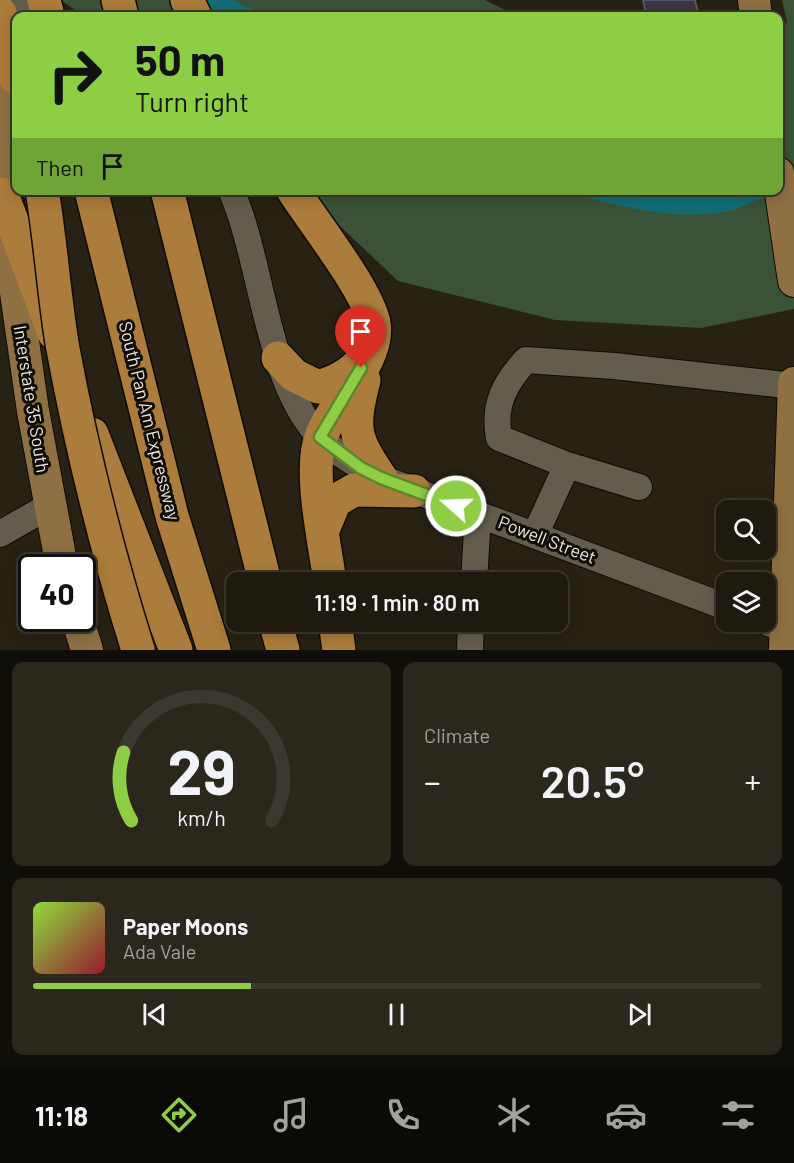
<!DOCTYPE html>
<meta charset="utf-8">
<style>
:root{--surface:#1e1a0f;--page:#2b271d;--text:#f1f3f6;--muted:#a1a19e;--line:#3c382f;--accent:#8dce44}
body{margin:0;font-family:Barlow,sans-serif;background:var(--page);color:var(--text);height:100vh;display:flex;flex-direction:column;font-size:22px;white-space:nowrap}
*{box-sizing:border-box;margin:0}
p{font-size:20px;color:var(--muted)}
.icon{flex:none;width:33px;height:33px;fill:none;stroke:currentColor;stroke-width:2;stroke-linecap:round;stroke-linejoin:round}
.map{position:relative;height:650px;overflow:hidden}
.drawer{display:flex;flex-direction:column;gap:12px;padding:12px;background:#100e08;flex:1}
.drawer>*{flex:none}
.top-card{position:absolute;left:12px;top:12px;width:771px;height:183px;border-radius:12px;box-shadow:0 3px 15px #0003,0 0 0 2px var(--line);background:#8dce44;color:#111;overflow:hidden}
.buttons{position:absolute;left:716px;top:500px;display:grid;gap:12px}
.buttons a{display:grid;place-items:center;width:60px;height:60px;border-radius:12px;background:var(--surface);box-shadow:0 3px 15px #0003,0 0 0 2px var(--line);font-size:30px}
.speed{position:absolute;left:18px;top:554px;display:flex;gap:12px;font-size:30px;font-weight:700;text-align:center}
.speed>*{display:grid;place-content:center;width:78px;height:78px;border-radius:50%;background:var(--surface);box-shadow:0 3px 15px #0003,0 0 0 2px var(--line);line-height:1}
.speed .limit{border:3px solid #111;border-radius:9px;background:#fff;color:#111}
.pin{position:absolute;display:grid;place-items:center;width:51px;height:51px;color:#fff;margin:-62px -26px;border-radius:50% 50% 50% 0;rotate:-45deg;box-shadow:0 0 6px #0007}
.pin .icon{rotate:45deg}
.me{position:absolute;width:66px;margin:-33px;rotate:290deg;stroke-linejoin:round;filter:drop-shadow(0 0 4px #0008)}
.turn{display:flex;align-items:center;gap:21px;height:126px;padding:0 24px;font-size:27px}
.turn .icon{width:78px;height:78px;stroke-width:2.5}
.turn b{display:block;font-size:42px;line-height:51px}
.then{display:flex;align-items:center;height:57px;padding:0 24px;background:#0003;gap:12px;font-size:22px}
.big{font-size:45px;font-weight:600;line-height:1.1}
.drawer .widget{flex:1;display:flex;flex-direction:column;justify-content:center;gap:9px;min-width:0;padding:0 21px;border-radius:12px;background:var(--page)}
.drawer .dial{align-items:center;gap:0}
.dial svg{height:156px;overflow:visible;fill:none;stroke:var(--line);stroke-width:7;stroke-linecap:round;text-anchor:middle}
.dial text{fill:var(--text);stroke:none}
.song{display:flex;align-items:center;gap:18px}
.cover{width:72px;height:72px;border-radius:9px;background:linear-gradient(135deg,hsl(90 70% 55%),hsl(350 70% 35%))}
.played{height:6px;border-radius:3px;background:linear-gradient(90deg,var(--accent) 30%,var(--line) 30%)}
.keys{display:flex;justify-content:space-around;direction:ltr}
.heat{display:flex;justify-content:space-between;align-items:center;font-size:33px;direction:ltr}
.drawer .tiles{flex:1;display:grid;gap:12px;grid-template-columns:1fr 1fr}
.widget:last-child{grid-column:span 2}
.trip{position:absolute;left:226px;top:572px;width:342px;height:60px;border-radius:12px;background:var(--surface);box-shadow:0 3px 15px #0003,0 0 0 2px var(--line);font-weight:600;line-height:60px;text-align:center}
.tab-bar{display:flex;height:96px;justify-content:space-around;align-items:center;background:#0c0a06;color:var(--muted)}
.tab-bar .icon{width:42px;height:42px}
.tab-bar .on{color:var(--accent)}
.tab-bar b{font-size:27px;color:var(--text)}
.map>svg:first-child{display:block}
.green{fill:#3a5238}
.water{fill:#136c74}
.building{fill:#3c3644;stroke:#645e6e;stroke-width:1.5}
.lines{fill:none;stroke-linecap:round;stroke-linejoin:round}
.minor-casing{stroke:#110b02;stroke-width:28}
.major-casing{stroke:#110b02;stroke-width:34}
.highway-casing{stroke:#110b02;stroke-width:36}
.minor{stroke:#645d4d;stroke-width:26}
.major{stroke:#8f7042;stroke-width:32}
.highway{stroke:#ab7c3b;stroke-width:33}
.highway-bridge-casing{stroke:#110b02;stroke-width:36;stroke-linecap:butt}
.highway-bridge{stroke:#ab7c3b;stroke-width:33}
.route-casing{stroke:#5c862c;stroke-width:15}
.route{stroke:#8dce44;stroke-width:10}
.labels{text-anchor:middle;stroke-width:6;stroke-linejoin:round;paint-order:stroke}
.street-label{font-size:18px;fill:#ece7de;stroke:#0f0c06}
</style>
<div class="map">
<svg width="794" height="650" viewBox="0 0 794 650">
<rect width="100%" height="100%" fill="#282214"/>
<!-- green -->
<path class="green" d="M61 0H485L517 16H83Z
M782 0H794V309L701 328 555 320 398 281 303 191 778 190 779 24 787 23Z"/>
<!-- water -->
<path class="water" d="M179 0H233L266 16H205Z
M564 191H776C762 197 747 206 733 210 676 223 619 206 564 191Z"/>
<!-- building -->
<path class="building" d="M643 0H695L699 16H646Z"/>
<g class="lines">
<defs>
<path id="minor" d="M15 0 36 16
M231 190C263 262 266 381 320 437 336 454 361 467 381 478L726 607
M567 465 639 487
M0 534 49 506
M535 535 567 465 499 438C493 405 504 384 526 360L614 366 794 386
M474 582 478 514
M763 621 786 630
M470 650 471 621"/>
<path id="major" d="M754 0 756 16
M0 58 15 148 2 194
M778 173 794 281
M6 223 33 411 62 567
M77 618 87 650
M785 650 794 383"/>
<path id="highway" d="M44 0 48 16
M118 0 122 16
M187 0 195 16
M0 13 16 78
M91 190 172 516 214 650
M167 190 265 582
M293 190C313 222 367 289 374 323 381 360 333 403 321 437 308 470 325 545 330 582
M2 194 54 333
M278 358 294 375 318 387C336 382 349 375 362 361
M364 380C352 428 353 437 381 478
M92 434 176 650
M323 530 335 501 354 490 414 491
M275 621 283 650
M335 621 339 650"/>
</defs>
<!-- minor casing -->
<use href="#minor" class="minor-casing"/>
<!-- major casing -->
<use href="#major" class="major-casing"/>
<!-- highway casing -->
<use href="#highway" class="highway-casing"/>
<!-- minor -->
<use href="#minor" class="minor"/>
<!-- major -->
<use href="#major" class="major"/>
<!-- highway -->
<use href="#highway" class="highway"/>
<defs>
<path id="highway-bridge" d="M42 190C51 243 54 296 63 349 82 451 107 551 138 650"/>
</defs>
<!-- highway-bridge casing -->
<use href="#highway-bridge" class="highway-bridge-casing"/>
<!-- highway-bridge -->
<use href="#highway-bridge" class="highway-bridge"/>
</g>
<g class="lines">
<defs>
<path id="route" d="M361 368 320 437 361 468 381 478 456 506"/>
</defs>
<!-- route casing -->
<use href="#route" class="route-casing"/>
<!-- route -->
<use href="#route" class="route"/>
</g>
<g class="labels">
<!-- street labels -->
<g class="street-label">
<text transform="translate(31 399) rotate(81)" y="6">Interstate 35 South</text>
<text transform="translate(149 421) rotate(76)" y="6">South Pan Am Expressway</text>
<text transform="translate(547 540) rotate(21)" y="6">Powell Street</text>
</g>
</g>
</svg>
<div class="buttons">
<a><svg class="icon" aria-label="search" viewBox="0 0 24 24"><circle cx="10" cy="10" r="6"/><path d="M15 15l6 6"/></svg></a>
<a><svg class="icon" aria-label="layers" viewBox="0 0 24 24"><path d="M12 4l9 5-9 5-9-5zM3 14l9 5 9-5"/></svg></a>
</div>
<div class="speed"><div class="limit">40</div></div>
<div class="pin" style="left:361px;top:368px;background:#d93025"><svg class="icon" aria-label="arrive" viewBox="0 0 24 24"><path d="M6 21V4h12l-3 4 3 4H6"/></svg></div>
<svg class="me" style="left:456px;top:506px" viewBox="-20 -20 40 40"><circle r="17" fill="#8dce44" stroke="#fff" stroke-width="3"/><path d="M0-11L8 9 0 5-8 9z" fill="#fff"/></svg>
<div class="trip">11:19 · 1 min · 80 m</div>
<div class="top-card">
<div class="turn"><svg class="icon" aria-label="right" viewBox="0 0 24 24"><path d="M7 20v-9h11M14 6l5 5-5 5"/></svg><div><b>50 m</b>Turn right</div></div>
<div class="then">Then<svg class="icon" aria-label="arrive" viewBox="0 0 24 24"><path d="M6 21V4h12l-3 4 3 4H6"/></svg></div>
</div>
</div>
<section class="drawer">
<div class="tiles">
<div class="widget dial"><svg viewBox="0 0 100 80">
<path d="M14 69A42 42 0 1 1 86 69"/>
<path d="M14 69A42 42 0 0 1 10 34" stroke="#8dce44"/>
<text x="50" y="56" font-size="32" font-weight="700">29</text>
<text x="50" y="72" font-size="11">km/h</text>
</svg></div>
<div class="widget"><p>Climate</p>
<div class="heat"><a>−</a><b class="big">20.5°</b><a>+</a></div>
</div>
<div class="widget">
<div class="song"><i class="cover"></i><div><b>Paper Moons</b><p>Ada Vale</p></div></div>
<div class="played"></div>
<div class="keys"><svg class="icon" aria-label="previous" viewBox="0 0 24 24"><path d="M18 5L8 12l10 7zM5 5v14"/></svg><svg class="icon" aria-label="pause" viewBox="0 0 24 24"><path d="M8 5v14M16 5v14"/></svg><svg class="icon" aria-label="next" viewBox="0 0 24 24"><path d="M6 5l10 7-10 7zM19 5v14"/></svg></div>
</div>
</div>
</section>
<nav class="tab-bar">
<b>11:18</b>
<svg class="icon on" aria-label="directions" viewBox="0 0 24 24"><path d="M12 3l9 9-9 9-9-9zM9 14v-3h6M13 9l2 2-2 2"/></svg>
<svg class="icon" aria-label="music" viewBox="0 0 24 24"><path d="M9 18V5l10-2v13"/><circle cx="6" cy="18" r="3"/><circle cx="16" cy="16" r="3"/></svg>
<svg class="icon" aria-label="phone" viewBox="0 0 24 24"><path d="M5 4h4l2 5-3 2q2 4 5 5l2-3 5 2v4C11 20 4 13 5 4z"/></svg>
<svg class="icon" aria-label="climate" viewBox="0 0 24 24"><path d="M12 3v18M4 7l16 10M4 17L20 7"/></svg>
<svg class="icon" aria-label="car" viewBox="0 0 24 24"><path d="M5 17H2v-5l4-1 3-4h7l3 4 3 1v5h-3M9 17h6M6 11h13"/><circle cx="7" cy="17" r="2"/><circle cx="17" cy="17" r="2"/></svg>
<svg class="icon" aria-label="filters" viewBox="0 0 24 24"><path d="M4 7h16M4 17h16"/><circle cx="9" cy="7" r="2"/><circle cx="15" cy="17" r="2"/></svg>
</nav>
